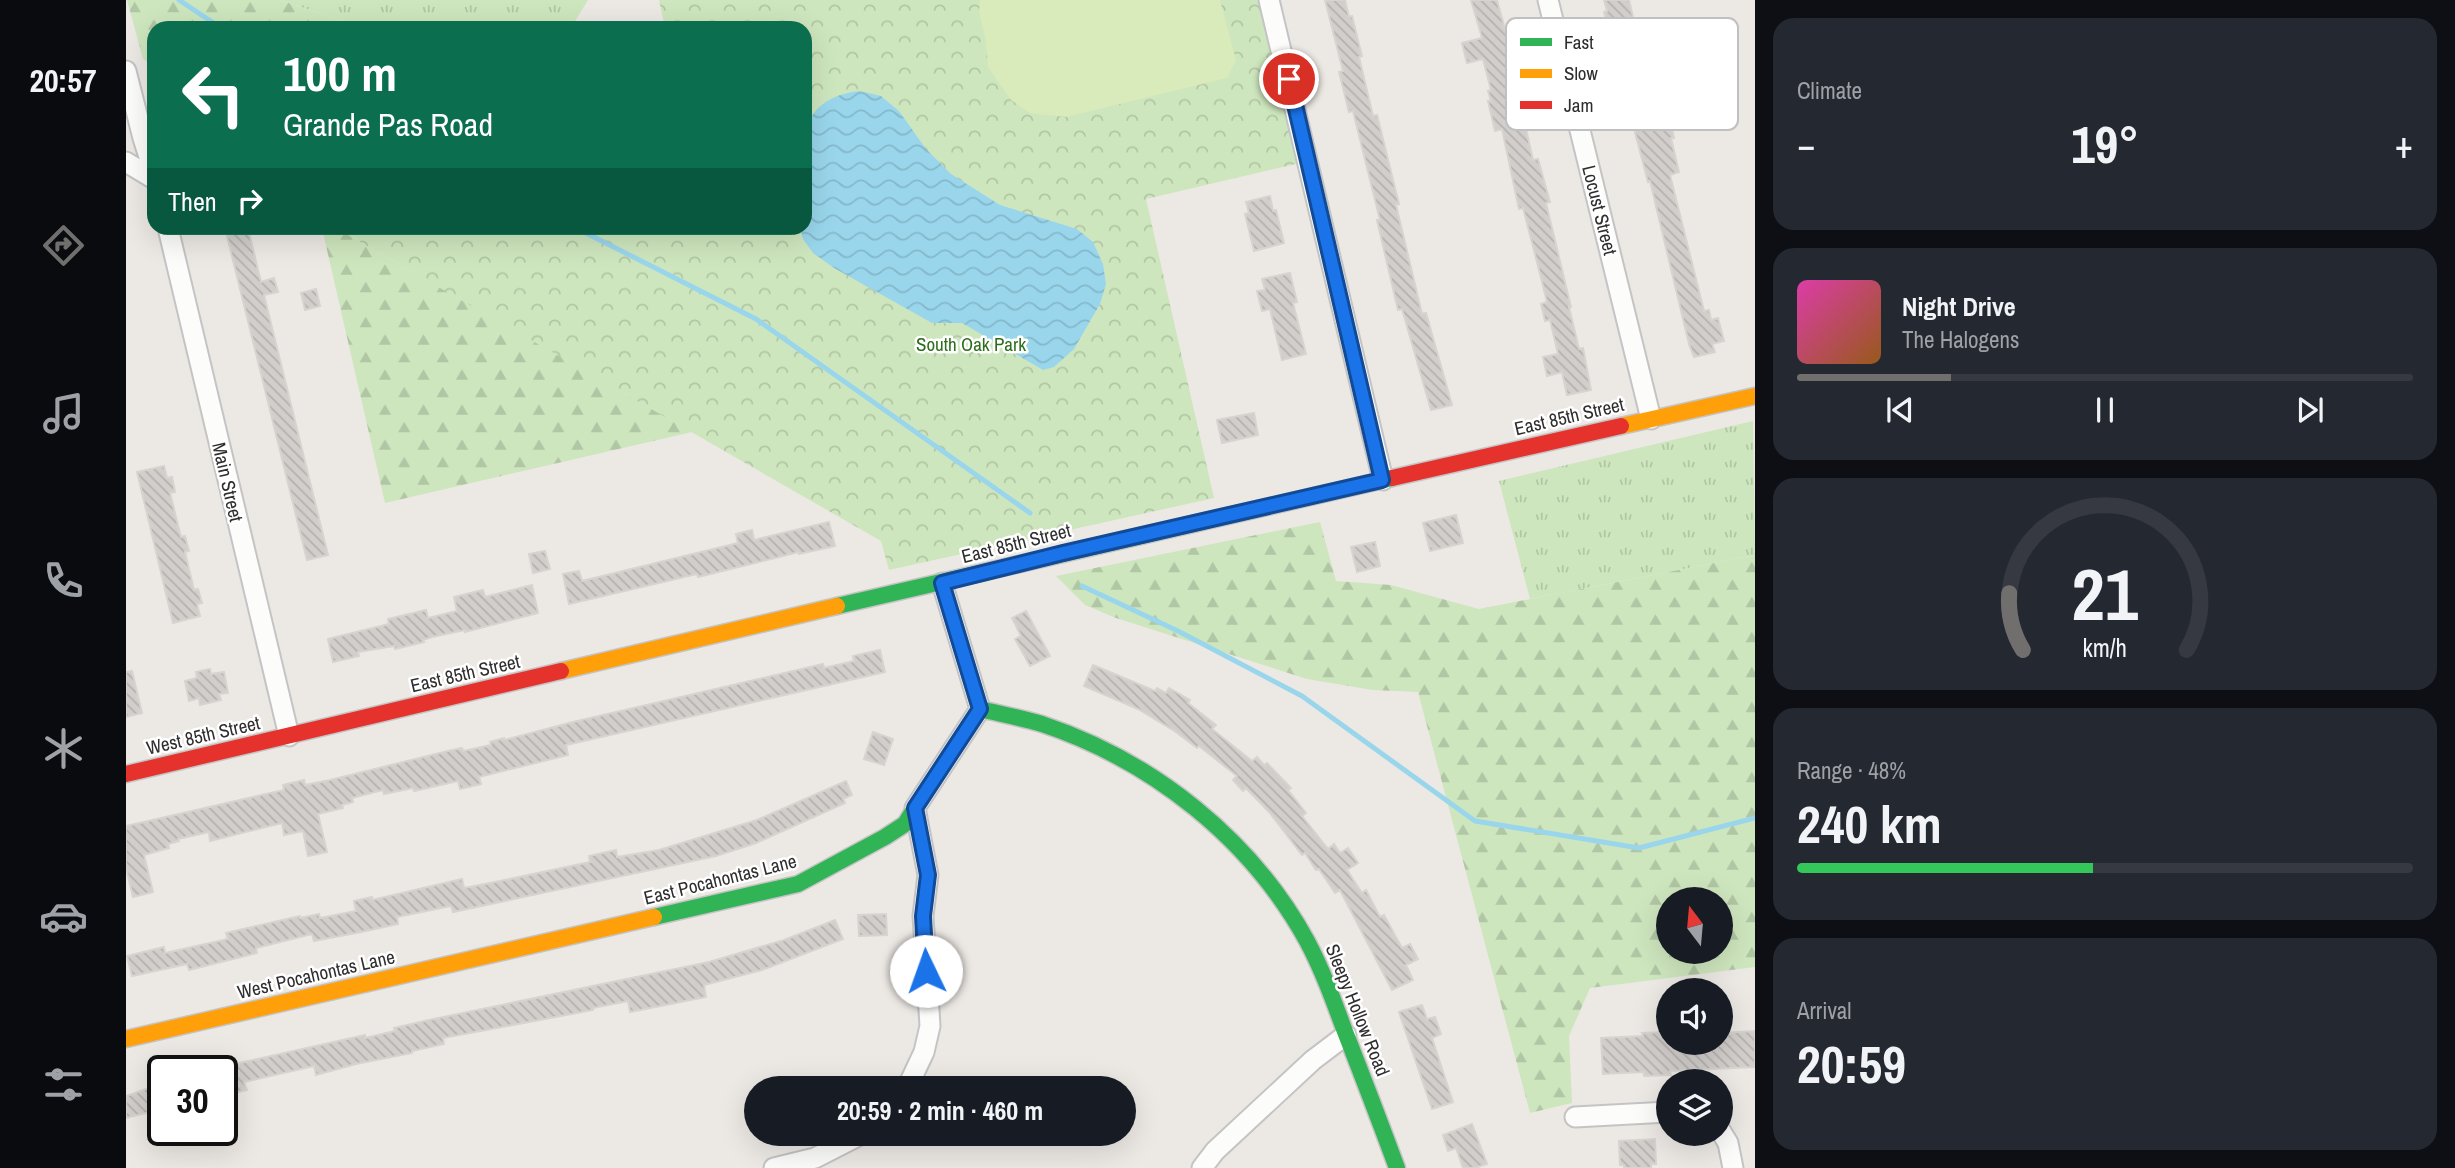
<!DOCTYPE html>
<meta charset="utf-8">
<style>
:root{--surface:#171b24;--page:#242831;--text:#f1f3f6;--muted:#9ea1a6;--line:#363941;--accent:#706f6e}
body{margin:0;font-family:"Archivo Narrow",sans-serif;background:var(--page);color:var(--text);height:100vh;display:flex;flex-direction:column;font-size:26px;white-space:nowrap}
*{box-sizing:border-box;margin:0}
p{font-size:23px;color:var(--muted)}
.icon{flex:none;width:38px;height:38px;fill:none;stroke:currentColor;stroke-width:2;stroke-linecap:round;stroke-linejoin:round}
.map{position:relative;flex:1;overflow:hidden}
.drawer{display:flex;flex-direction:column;gap:18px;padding:18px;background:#0d0f14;width:700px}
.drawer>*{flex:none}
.guide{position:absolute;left:21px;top:21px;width:665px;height:214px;border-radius:21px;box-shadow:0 7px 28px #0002;background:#0b6e4f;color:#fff;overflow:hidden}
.needle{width:46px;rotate:344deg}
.buttons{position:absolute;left:1530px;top:887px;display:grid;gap:14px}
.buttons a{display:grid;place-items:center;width:77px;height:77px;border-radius:50%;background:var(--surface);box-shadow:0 7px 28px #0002;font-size:35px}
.speed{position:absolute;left:21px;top:1055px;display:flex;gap:14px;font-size:35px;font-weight:700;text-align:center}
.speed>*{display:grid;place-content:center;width:91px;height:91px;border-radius:50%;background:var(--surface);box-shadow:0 7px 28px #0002;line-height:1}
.speed .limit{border:4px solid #111;border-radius:10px;background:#fff;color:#111}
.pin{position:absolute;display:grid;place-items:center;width:60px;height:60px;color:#fff;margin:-30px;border:4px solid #fff;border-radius:50%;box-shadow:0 2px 7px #0007}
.me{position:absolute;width:77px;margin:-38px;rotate:357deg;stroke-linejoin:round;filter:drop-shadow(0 0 5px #0008)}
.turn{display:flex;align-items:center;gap:24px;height:147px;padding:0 21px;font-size:32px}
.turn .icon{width:91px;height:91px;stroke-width:2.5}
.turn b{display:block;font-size:49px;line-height:60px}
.then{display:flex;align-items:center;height:66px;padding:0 21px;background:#0003;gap:14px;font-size:26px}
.big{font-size:52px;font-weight:700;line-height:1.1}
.drawer .card{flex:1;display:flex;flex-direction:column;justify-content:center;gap:10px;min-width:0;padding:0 24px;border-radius:21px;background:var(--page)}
.drawer .dial{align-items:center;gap:0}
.dial svg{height:182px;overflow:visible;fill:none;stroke:var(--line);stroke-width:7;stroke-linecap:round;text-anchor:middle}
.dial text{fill:var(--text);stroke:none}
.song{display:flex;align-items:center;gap:21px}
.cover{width:84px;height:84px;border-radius:10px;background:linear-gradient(135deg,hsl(320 70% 55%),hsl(30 70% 35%))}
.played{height:7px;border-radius:4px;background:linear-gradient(90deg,var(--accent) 25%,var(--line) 25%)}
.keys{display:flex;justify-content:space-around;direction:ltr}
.heat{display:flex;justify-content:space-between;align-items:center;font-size:38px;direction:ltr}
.charge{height:10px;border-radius:5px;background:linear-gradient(90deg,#34c759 48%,var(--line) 0)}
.trip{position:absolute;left:618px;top:1076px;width:392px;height:70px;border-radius:35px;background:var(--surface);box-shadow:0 7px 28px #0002;font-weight:700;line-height:70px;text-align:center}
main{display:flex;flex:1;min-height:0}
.tabs{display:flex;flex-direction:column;width:126px;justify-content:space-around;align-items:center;background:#090b0e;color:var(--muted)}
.tabs .icon{width:49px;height:49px}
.tabs .on{color:var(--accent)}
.tabs b{font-size:32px;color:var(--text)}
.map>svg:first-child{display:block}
.grass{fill:url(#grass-tufts)}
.forest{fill:url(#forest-firs);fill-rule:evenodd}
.park{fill:url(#park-crowns)}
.pitch{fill:#d9eabb}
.water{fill:url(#water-waves)}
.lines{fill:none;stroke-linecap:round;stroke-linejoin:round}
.stream{stroke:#99d6ec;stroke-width:5}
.building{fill:url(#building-back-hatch);stroke:#d7d4d0;stroke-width:2}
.street-casing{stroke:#c5c4c5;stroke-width:23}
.fast-casing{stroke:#c5c4c5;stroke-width:19}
.slow-casing{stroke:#c5c4c5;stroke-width:19}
.jam-casing{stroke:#c5c4c5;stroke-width:19}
.street{stroke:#fcfcfb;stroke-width:19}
.fast{stroke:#30b455;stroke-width:16}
.slow{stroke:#ff9f0a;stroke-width:16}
.jam{stroke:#e5322d;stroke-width:16}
.route-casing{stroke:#114b97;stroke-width:18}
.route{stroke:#1a73e8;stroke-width:12}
.labels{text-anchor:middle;stroke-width:5;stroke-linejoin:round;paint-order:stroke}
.street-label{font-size:19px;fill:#2e2e2e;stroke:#fff}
.park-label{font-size:19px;fill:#2c6e1b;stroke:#fff}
.key{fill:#fff;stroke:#c0c0c0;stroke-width:2}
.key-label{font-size:19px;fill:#2e2e2e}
</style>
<main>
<nav class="tabs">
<b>20:57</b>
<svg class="icon on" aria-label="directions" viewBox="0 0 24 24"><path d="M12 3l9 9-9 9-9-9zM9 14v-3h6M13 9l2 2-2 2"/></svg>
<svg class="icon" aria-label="music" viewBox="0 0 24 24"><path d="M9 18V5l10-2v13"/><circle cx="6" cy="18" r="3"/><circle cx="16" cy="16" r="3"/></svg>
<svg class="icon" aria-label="phone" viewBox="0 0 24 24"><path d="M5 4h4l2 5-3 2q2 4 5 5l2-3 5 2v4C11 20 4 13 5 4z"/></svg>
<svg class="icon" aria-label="climate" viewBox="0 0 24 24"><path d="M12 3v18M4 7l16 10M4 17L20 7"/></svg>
<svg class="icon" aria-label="car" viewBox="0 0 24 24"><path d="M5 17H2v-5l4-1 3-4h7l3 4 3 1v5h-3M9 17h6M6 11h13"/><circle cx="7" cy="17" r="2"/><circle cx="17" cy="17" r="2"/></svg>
<svg class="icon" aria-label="filters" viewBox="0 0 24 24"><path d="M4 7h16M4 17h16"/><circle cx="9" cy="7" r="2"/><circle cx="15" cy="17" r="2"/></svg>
</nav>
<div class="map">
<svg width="1629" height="1168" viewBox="0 0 1629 1168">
<defs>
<pattern id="grass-tufts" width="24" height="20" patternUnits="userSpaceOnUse" patternTransform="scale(1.75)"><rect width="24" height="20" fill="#cee6be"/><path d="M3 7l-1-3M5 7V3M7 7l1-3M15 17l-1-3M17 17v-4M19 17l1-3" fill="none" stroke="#b1c6a4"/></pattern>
<pattern id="forest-firs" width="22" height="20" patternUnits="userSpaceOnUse" patternTransform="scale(1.75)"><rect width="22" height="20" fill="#cee6be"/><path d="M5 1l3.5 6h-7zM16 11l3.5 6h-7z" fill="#b1c6a4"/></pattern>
<pattern id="park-crowns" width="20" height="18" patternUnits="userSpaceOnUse" patternTransform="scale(1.75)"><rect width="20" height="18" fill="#cee6be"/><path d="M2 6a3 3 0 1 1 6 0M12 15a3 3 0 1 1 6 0" fill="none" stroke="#b1c6a4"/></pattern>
<pattern id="water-waves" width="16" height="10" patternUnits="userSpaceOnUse" patternTransform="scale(1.75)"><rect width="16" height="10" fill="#99d6ec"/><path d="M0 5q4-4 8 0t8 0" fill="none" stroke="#84b8cb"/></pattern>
<pattern id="building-back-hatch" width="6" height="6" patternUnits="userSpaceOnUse" patternTransform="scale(1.75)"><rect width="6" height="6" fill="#d1cecb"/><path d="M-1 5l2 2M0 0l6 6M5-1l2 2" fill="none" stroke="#b4b1af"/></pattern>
</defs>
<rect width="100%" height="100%" fill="#ece8e4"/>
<!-- grass -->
<path class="grass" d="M153 0H462L445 28H241Z
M1627 421 1629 555 1404 599 1373 481Z"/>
<!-- forest -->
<path class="forest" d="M1 0H153L241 28H28V66L17 59Z
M196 228H210L566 432 259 503Z
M1194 522 1210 581 1265 585 1353 609 1629 555V967L1464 988 1443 1036 1446 1103 1404 1113 1292 692 1247 690 1181 679 990 618 959 605 930 576ZM1542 900H1594V952H1542Z"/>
<!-- park -->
<path class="park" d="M533 0H1134L1174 163 1020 199 1088 498 763 570 755 541 210 228H679V28H539Z"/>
<!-- pitch -->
<path class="pitch" d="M854 0H1094L1110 60 1101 78 940 117 904 113 885 100 862 67 860 42 853 11Z"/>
<!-- water -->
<path class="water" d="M734 91 755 96 773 111 800 149 825 174 874 205 951 229 967 242 977 264 980 284 974 304 948 349 928 367 917 370 836 323H806L708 268 687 253 677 239 674 228H679C679 204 675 143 682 124 690 102 713 93 734 91Z"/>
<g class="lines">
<!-- stream -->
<path class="stream" d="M53 0 95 28
M450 228 630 319 904 513
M956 586 1052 631 1176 696 1349 821 1513 848 1629 818"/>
</g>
<!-- building -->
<path class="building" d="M1199 0H1219L1223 17 1226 16 1236 56 1233 57 1247 116 1251 115 1273 204 1270 205 1296 314 1300 313 1326 405 1305 410 1276 309 1272 310 1251 220H1254L1227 111 1223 112 1213 72 1217 71Z
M1345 0H1371L1383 44H1381L1407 160 1412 159 1424 202 1420 203 1445 307H1443L1453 349 1457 348 1465 390 1441 395 1436 372 1421 376 1417 357 1432 354 1424 320 1419 321 1415 304 1421 302 1411 262 1397 208 1393 209 1376 129 1369 131 1362 101H1365L1362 91 1365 90 1357 59 1341 63 1336 43 1356 38Z
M1478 0H1503L1526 97 1532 95 1539 125 1545 124 1548 138H1545L1553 172 1544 175 1578 311 1583 310 1585 320 1592 318 1598 341 1586 344 1589 352 1568 357 1563 344 1524 181 1522 182 1493 71 1496 70 1488 38 1484 28H1482L1478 12 1481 11Z
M1144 196 1147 211 1150 210 1158 243 1128 251 1119 214 1123 213 1120 202Z
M99 228H122L135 282 148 278 152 292 138 295 202 555 181 560Z
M1164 273 1171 302 1167 303 1180 354 1156 360 1144 309 1136 311 1131 291 1139 290 1136 279Z
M190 289 194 306 179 310 175 293Z
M1128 413 1132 435 1096 443 1091 420Z
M38 466 41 478 46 477 49 492 44 493 55 537 59 536 63 551 59 552 68 590 72 589 76 603 71 604 74 616 47 623 11 472Z
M1330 515 1337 543 1304 551 1297 523Z
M703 522 709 546 673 554V552L572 577 571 574 443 604 437 574 453 571 456 581 612 543 610 534 626 530 628 540Z
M1249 542 1254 566 1231 572 1225 547Z
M419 551 424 569 407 573 403 554Z
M406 585 412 613 339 632V630L306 637 297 640 298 642 269 649 268 646 232 652 233 656 207 662 202 639 263 624 262 619 300 610 302 618 331 611 328 597 357 590 359 597Z
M900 611 924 656 904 666 889 639 895 636 886 618Z
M754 650 759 672 440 745 442 755 353 777 355 784 334 789 332 781 288 791 287 788 258 794 257 790 226 798 227 802 216 805 217 808 192 814 201 852 182 856 177 831 158 835 156 823 84 841 83 832 52 839 53 841 42 844 43 848 18 855 27 892 7 897 0 868V826L158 790 157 785 178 780 179 785 204 780 322 751 336 748 337 751 365 745 364 742 378 738V740L447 722 697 664 698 668 728 661 727 656Z
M967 665 1029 691 1031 688 1040 693 1043 688 1064 700 1062 703 1090 725 1086 729 1126 761 1131 757 1138 765 1141 763 1165 788 1162 790 1180 813 1176 816 1202 849 1208 844 1214 853 1222 848 1232 863 1221 870 1236 893 1240 890 1254 917 1258 915 1276 948 1284 944 1292 959 1280 965 1287 980 1266 990 1214 890 1209 893 1193 869 1190 870 1179 853 1176 855 1144 813 1120 788 1117 791 1107 780 1111 776 1073 746 1071 748 1050 732 1012 709 958 686Z
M84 669 85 674 98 672 102 693 93 694 95 700 74 705 73 698 63 701 59 681 71 678 70 672Z
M6 671 16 713 0 717V672Z
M747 732 767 739 758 765 738 759Z
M720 781 726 795 717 799 719 803 630 843 590 856 327 912 325 906 271 917 272 924 235 932 188 941 186 934 130 948 131 953 63 970 61 964 6 976 1 956 38 947 39 953 102 939 100 933 174 916V918L193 914 194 918 230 911 228 901 246 897V900L336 879 338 888 379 880 464 862 463 856 490 850 491 857 533 850 631 820Z
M760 914 761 935 733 936 732 915Z
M709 920 717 939 636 970 578 985 580 997 504 1012 502 1001 467 1008V1010L317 1038 318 1044 286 1051V1053L230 1064 190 1075 188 1066 118 1082 121 1090 96 1096V1067L239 1035V1038L269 1031 268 1028 303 1020 583 962 658 940Z
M1296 1005 1301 1019 1309 1017 1315 1034 1306 1038 1327 1102 1306 1109 1273 1012Z
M1629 1031V1067L1544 1071 1545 1075 1518 1076V1072L1477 1074 1475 1038 1517 1036 1516 1033 1541 1032 1542 1043H1594V1033Z
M37 1083V1109L0 1118V1096Z
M1346 1124 1361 1164 1349 1168H1337L1330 1148 1322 1151 1317 1135Z
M1529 1139 1530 1164H1525V1168H1498V1165H1494L1493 1141Z"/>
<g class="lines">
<defs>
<path id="street" d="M1143 0 1257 480
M1422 0 1525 419
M0 71 17 138 28 173
M0 162 28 179
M42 228 163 736
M781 1088 798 1052 804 1026 797 916 802 875 789 808 854 709 816 583
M1449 1117 1542 1112
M1594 1130 1602 1143 1607 1168
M648 1168 689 1158 736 1134
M1076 1168 1089 1151 1187 1060 1220 1035"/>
<path id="fast" d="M711 606 1266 478
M854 709C875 714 896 718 916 724 1027 761 1125 839 1181 941 1196 969 1207 999 1218 1029 1236 1075 1254 1122 1271 1168
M528 917 672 884 759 837 779 824 789 808"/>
<path id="slow" d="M1495 426 1629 396
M435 671 711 606
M0 1039 528 917"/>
<path id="jam" d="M1266 478 1495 426
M0 774 435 671"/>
</defs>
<!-- street casing -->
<use href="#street" class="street-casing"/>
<!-- fast casing -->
<use href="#fast" class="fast-casing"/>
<!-- slow casing -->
<use href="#slow" class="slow-casing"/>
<!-- jam casing -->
<use href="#jam" class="jam-casing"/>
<!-- street -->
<use href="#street" class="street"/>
<!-- fast -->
<use href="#fast" class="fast"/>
<!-- slow -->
<use href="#slow" class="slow"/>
<!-- jam -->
<use href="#jam" class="jam"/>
</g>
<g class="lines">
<defs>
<path id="route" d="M800 971 797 916 802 875 789 808 854 709 816 583 937 553 1256 480 1163 79"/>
</defs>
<!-- route casing -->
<use href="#route" class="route-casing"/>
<!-- route -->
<use href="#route" class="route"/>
</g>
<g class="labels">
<!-- street labels -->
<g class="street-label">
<text transform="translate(1474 210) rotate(76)" y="7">Locust Street</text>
<text transform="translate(1443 416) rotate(-13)" y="7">East 85th Street</text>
<text transform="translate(102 482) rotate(77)" y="7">Main Street</text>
<text transform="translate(890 543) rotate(-14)" y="7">East 85th Street</text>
<text transform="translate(339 673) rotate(-13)" y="7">East 85th Street</text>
<text transform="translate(77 735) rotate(-13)" y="7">West 85th Street</text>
<text transform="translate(594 879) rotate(-14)" y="7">East Pocahontas Lane</text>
<text transform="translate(190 974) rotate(-13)" y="7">West Pocahontas Lane</text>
<text transform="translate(1232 1010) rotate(68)" y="7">Sleepy Hollow Road</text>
</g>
<!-- park labels -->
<g class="park-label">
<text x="845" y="351">South Oak Park</text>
</g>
</g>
<!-- legend -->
<rect x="1380" y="18" width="232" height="112" rx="10" class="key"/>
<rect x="1394" y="38" width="32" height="8" fill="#30b455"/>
<rect x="1394" y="69" width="32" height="9" fill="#ff9f0a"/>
<rect x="1394" y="101" width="32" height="8" fill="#e5322d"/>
<g class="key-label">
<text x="1438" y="49">Fast</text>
<text x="1438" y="80">Slow</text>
<text x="1438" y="112">Jam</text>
</g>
</svg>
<div class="buttons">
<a><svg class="needle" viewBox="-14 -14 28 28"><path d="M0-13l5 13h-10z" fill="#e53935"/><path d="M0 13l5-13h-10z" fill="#9ea1a6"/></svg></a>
<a><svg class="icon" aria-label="sound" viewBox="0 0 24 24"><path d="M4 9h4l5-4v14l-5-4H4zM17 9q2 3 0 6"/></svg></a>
<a><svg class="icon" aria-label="layers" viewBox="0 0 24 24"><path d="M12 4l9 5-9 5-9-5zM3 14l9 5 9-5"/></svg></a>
</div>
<div class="speed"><div class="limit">30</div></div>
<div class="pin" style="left:1163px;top:79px;background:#d93025"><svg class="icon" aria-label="arrive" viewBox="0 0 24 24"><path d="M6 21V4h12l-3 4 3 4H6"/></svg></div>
<svg class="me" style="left:800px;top:971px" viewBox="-20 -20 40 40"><circle r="19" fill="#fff"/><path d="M0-13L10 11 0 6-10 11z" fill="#1a73e8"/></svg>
<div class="trip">20:59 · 2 min · 460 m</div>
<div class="guide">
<div class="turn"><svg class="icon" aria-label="left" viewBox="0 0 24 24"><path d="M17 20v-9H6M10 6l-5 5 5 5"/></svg><div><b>100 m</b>Grande Pas Road</div></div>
<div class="then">Then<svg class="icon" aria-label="right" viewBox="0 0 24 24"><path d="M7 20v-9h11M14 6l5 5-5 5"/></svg></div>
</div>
</div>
<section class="drawer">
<div class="card"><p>Climate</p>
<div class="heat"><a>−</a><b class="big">19°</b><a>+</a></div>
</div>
<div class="card">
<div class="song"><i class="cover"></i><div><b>Night Drive</b><p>The Halogens</p></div></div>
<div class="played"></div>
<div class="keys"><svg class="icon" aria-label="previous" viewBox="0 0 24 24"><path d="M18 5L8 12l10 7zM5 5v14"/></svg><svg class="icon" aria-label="pause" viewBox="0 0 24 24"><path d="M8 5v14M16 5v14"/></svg><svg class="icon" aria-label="next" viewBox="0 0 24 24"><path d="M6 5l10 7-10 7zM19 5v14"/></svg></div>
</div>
<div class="card dial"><svg viewBox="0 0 100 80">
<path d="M14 69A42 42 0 1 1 86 69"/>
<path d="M14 69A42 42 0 0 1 8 44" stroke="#706f6e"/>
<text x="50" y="56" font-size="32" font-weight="700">21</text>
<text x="50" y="72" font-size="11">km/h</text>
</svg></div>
<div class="card"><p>Range · 48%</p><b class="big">240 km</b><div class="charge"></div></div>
<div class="card"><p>Arrival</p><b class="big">20:59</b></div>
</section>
</main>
